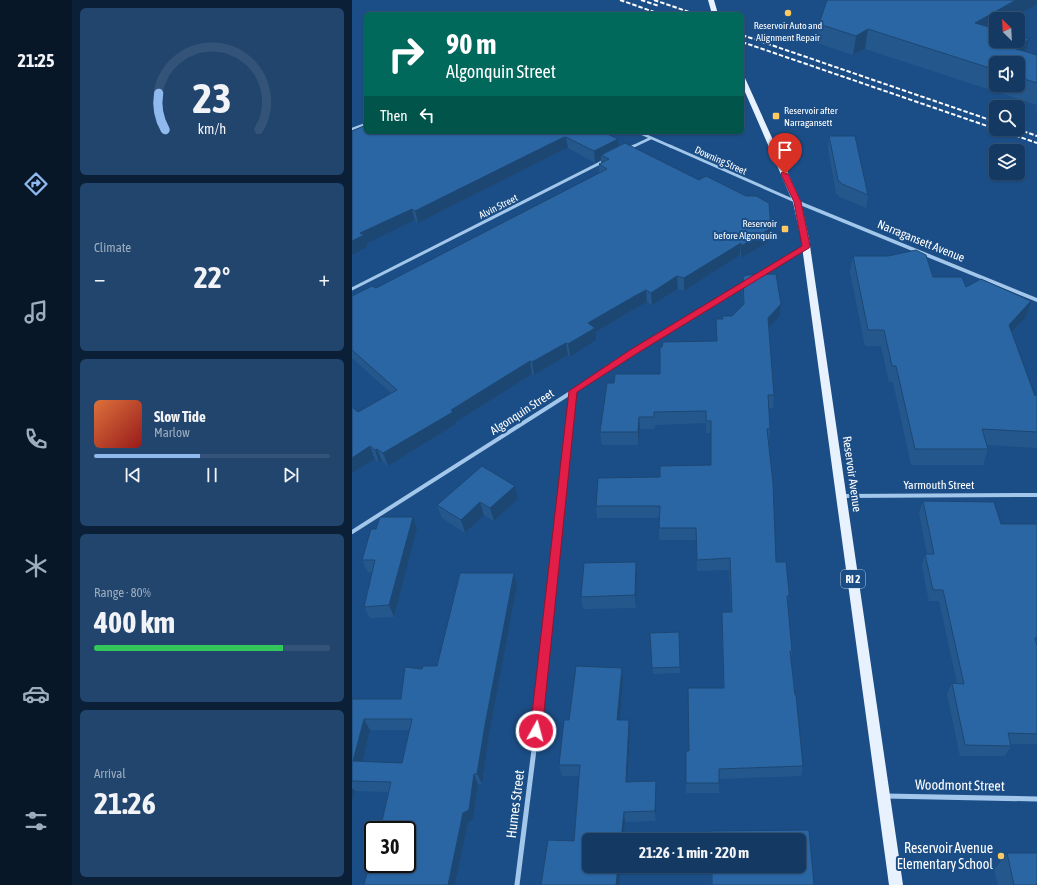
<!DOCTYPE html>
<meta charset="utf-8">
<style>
:root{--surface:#143a64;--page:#21456d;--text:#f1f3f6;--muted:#9dadbf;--line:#335478;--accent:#90b9f0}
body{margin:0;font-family:"Asap Condensed",sans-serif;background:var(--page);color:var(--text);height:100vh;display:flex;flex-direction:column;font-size:15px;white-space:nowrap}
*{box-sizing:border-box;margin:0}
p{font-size:13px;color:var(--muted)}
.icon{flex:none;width:22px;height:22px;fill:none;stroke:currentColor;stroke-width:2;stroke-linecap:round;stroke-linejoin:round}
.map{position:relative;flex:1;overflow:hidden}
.panel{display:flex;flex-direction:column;gap:8px;padding:8px;background:#0b2037;width:280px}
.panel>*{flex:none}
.guide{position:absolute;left:12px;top:12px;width:380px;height:122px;border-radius:6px;box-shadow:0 1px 3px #0004,0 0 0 1px var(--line);background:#00695c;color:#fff;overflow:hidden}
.needle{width:26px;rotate:336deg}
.fabs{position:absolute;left:637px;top:12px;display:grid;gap:8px}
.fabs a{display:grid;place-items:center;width:36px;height:36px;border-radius:6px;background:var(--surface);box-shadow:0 1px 3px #0004,0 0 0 1px var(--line);font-size:20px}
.speed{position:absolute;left:12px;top:821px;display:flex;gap:8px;font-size:20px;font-weight:700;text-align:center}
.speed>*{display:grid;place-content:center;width:52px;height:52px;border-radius:50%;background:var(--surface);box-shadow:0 1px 3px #0004,0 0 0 1px var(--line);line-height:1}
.speed .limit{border:2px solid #111;border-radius:6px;background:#fff;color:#111}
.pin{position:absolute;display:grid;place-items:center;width:34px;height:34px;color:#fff;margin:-41px -17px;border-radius:50% 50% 50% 0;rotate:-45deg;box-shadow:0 0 4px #0007}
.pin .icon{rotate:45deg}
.me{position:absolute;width:44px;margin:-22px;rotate:7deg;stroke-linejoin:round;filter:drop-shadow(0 0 3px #0008)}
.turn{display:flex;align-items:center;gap:14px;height:84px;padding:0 16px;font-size:18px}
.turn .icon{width:52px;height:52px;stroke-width:2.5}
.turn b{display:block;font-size:28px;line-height:34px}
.then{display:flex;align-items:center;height:38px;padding:0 16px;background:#0003;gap:8px;font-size:15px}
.big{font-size:30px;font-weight:700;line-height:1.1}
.panel .card{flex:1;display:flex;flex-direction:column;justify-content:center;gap:6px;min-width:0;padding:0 14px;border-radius:6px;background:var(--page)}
.panel .dial{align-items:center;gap:0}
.dial svg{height:104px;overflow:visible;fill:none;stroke:var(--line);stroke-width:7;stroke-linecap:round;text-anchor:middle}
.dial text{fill:var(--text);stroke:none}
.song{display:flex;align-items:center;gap:12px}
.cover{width:48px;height:48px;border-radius:6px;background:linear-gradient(135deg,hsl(20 70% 55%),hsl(0 70% 35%))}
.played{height:4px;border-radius:2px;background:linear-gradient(90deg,var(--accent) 45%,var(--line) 45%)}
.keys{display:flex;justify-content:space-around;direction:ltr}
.heat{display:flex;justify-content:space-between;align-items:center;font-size:22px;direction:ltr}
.charge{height:6px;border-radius:3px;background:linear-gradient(90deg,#34c759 80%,var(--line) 0)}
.trip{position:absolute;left:230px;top:833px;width:224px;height:40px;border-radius:6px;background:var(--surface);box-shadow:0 1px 3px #0004,0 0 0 1px var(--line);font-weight:700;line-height:40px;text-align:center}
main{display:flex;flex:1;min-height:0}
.menu{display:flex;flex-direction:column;width:72px;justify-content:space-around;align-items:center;background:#081728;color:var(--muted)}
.menu .icon{width:28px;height:28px}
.menu .current{color:var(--accent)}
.menu b{font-size:18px;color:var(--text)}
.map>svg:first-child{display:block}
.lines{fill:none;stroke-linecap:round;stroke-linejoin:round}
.minor-far3{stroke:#a3c7eb;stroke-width:2.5}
.minor-far2{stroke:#a3c7eb;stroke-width:3}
.minor-far1{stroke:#a3c7eb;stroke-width:4}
.minor{stroke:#a3c7eb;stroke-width:5}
.tertiary{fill:#a3c7eb;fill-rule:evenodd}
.primary{fill:#e8f2ff;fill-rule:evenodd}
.rail{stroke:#fff;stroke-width:2;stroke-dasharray:4.5 2;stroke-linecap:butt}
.wall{fill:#24588d;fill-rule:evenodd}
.shaded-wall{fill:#1d4773}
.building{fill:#2a66a4;stroke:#1d4773;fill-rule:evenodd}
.route{fill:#e11d48;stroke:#92132f}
.poi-dot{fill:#fdc960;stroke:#1b4e86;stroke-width:1.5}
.labels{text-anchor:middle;stroke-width:4;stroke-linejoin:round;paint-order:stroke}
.far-poi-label{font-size:10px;fill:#fff;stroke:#1b4e86}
.far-street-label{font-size:10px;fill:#fff;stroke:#1b4e86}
.shield{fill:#1b4e86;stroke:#bbcadb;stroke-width:1}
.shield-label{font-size:11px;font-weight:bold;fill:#fff}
.street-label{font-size:12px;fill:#fff;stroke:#1b4e86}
.near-street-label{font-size:14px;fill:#fff;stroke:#1b4e86}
.near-poi-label{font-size:14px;fill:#fff;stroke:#1b4e86;text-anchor:end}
</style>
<main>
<nav class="menu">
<b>21:25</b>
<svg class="icon current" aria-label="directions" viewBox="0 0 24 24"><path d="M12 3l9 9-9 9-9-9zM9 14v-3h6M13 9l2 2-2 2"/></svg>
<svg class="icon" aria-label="music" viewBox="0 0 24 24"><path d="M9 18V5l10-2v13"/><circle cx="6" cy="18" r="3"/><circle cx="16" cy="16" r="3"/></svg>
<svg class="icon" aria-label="phone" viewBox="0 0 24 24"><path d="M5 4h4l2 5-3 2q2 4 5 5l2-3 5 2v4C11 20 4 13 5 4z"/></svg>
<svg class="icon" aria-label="climate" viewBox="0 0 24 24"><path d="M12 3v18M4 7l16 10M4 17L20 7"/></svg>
<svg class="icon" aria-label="car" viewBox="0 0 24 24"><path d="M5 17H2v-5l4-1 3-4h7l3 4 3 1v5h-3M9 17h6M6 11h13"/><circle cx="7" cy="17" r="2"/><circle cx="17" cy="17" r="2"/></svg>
<svg class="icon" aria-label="filters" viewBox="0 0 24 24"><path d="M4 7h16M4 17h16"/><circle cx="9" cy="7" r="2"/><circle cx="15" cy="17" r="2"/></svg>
</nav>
<section class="panel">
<div class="card dial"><svg viewBox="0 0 100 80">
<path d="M14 69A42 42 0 1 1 86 69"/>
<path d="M14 69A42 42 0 0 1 9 41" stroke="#90b9f0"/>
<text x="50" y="56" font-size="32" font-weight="700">23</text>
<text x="50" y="72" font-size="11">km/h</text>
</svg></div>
<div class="card"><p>Climate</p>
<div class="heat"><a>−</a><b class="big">22°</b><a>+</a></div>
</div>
<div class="card">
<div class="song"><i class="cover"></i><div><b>Slow Tide</b><p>Marlow</p></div></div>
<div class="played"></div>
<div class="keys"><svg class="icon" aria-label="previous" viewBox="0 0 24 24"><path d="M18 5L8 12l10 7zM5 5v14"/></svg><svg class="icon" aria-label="pause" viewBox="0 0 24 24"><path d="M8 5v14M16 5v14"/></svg><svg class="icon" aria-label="next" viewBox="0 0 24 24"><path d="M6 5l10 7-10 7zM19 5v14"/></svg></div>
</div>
<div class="card"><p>Range · 80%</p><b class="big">400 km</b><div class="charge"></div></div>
<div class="card"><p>Arrival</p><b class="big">21:26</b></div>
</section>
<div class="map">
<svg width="685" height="885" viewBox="0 0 685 885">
<rect width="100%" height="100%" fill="#1b4e86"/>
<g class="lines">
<!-- minor-far3 -->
<path class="minor-far3" d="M0 129 14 124
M286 132 320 147
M280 147 299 138"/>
<!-- minor-far2 -->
<path class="minor-far2" d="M318 146 445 202
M276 149 282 146
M405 277 454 247
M0 289 252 161
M309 335 394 283"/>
<!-- minor-far1 -->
<path class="minor-far1" d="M489 496 685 495
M0 532 311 334
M202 576 221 391"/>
<!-- minor -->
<path class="minor" d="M533 796 685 799
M165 885 192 670 202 575"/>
<!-- tertiary -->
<path class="tertiary" d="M445 200 685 298V302L443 203V201Z"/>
<!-- primary -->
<path class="primary" d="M356 0H362L366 14H360Z
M390 76 393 78 449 202 457 239 551 885H537L449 239 441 202 390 85Z"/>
<!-- rail -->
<path class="rail" d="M268 0 308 14
M289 0 307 6
M302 0 343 14
M390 35 644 122
M390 42 644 129
M645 129 685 143
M665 129 685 136"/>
</g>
<!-- wall -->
<path class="wall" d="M467 24 642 29 674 52 685 55V105L513 49 501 55 465 43ZM644 63H666V85H644Z
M0 131 251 132 266 146 418 241 389 258 388 255 332 291 326 289 300 305 295 302 282 309 244 332V340L218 357 216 355 182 375 180 374 104 422V424L36 466 30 461 27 463 23 459 0 473 6 412 39 393 0 358V296L24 288 247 173V164L249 163V160L243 163 216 148 211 150 66 223 63 220 14 244 15 247 0 255Z
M477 136 516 195 514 208 488 197 484 193 476 148Z
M501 256 581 277 614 287 679 301 674 317 659 333 683 396 685 394V448L635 445 636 449 631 465H559L541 382H537L529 346H513L498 272Z
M391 277 429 304 428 316 416 328 422 395 421 408H417L418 429 417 441 424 562 437 596 436 603 440 651 439 658 451 766 449 776 367 779V793H334V783L337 751 371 688 370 623V612H379L377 570 345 571 344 540H307V518H245L244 506 308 477 359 465V433H354V423L303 425V429H288L286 445H250L248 432 262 383 308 374 365 341 364 319H370L380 316 391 305 390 289Z
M163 486 166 499 142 521 132 515 113 533 90 518 85 505Z
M571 501 649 524H685L684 521 685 518V744H659V746L653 756H608L595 694 600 683H605L587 601H577L570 566 573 554H575L567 513Z
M65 529 42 617 18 618 12 607 20 572H16L10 560Z
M284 562 285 575 284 608 231 609 229 597Z
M162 573 165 585 137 736 130 784H126L121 819 116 823 103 885H12L21 864 36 792 3 791 0 802V699H49L70 669 85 666ZM18 730H57L50 763 10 762Z
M327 632 328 673 301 674 298 633Z
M271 679 268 720H277L278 732 276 782 304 781V821L273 822 272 840H237V866H269L267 885H189L222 841 227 776H210L207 765 217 720Z
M457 830 462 885H359V866H447V840H358L359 831Z
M655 853 685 885H646L642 870Z"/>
<!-- shaded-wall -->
<path class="shaded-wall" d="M664 0H685V4L659 19H644V28L619 42 623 23Z
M516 29 513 49 501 55 504 36Z
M677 39 672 58 664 49Z
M214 137 216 148 211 150 66 223 63 211 210 138Z
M266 139 267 151 249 155V160L243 163 242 151Z
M60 209 63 220 14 244 15 247 0 255V241L8 233Z
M419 228 418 241 389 258V246Z
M389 243 388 255 332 291V278Z
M325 276 326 289 300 305 299 293Z
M294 290 295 302 282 309 244 332V340L218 357 216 344 236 323 281 297Z
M679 301 674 317 651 341 657 325Z
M429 304 428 316 415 330 416 318Z
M214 343 216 355 182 375 180 362Z
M178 361 180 374 104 422V424L36 466 31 453Z
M287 417 288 429 286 445V432Z
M18 446 23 459 0 473V458Z
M25 449 30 461 27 463 23 450Z
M163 486 166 499 142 521 138 508Z
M128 502 132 515 113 533 109 520Z
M61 517 65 529 42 617 37 605Z
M284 562 285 575 284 608 283 595Z
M162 573 165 585 137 736 130 784 125 774 133 725Z
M270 668 271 679 267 732 265 720Z
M12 719 18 730 8 772 1 761Z
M277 720 278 732 275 792 274 782Z
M122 774 126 784 121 819 116 823 103 885H96L111 813Z
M304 781V821L303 811Z
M0 788 3 791 0 802Z
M272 812 273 822 272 840H269Z
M266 866H269L267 885H264Z"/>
<!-- building -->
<path class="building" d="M475 0H664L623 23 644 29V41H666V36L677 39 664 49 685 55V83L666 77V63H644V70L516 29 504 36 467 24Z
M14 125V132H251L266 139 242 151 214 137 210 138 63 211 60 209 8 233 12 235 0 241V131Z
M477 136H503L516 195 490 184 486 180Z
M273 143 347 180 354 176 394 196H404L417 203 419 228 389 246V243L332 278 325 276 299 293 294 290 281 297 236 323 243 328 216 344 214 343 180 362 178 361 99 410 101 412 31 453 25 449 23 450 18 446 0 458V407L6 412 45 390 0 350V296L20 286 24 288 255 169 247 164 257 159 249 155Z
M564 250 574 255 581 277H610L614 287 629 279 679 301 657 325 683 396 685 394V432L630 429 636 449H563L544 366H540L532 330H516L501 256H536Z
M424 274 429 304 416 318 422 395H416L418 429H415L421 483 424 562H434L437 591V596H435L440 651H438L443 695H444L451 766 367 769V783H334V751H337L336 688H372L370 612H380L378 558 345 560 344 528H307L308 506H244L246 478 308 477V466L359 465V421H354V411L302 412V417H287L286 432H248L255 383H262L263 374H308V347H310L311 342 365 341 364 319H371L370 316H380L392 304 391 277 394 275Z
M130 466 163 486 138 508 128 502 109 520 85 505Z
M571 501 642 502 649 524H685V638H683L685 646V734L656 733 659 746 613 745 600 683 612 684 591 590H581L573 554H582Z
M28 517H61L37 605 12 607 23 560H10L19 529H24Z
M284 562 283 595 229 597 232 563Z
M108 573H162L133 725 125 774H122L117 810 111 813 96 885H12L18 861H21V864H55V830H28L39 782 0 781V699H49L53 667 70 669 71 666H85ZM12 719H60L50 763 1 761Z
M327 632 328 667 300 668 298 633Z
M224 666 270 668 265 720H277L274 782 304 781 303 811 272 812 269 840H237V866H266L264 885H189L196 840 222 841 228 765H207L212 720H217Z
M457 830 462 885H360V866H447V840H359V831Z
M655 853H685V885H662Z"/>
<!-- route -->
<path class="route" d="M430 172 436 174 449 202 458 246 457 248 284 354 225 392 190 731 188 735 184 737 180 735 178 731 217 391 278 350 450 246 442 202 429 174Z"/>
<!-- markers -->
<g class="poi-dot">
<circle cx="436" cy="13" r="4"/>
<rect x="420" y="112" width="8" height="8" rx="2"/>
<rect x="429" y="225" width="8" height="8" rx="2"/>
<circle cx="649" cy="856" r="4"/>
</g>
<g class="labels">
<!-- far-poi labels -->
<g class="far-poi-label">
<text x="436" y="29">Reservoir Auto and<tspan x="436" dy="12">Alignment Repair</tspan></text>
<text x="432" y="114" text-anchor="start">Reservoir after<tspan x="432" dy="12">Narragansett</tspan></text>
<text x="425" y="227" text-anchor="end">Reservoir<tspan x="425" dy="12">before Algonquin</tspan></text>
</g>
<!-- far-street labels -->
<g class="far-street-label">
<text transform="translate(369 160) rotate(24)" y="4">Downing Street</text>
<text transform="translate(146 206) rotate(-27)" y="4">Alvin Street</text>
</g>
<!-- shield labels -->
<rect class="shield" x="489" y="570" width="24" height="18" rx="3"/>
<g class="shield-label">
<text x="501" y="583">RI 2</text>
</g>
<!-- street labels -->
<g class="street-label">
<text transform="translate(569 241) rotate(22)" y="4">Narragansett Avenue</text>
<text transform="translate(170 412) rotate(-33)" y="4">Algonquin Street</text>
<text transform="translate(500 474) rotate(82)" y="4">Reservoir Avenue</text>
<text x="587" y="489">Yarmouth Street</text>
</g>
<!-- near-street labels -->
<g class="near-street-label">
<text transform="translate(608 785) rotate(1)" y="5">Woodmont Street</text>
<text transform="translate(163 804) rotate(-83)" y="5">Humes Street</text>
</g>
<!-- near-poi labels -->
<g class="near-poi-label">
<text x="641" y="853">Reservoir Avenue<tspan x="641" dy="16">Elementary School</tspan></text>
</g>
</g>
</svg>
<div class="fabs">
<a><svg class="needle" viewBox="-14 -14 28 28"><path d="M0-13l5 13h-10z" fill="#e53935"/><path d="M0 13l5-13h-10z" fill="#9dadbf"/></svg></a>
<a><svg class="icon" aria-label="sound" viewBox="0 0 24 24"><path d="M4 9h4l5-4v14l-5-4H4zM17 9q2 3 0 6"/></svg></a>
<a><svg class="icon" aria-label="search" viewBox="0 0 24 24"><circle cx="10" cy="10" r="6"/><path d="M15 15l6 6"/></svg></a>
<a><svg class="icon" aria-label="layers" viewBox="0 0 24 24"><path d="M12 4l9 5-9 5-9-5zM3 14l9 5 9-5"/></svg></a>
</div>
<div class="speed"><div class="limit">30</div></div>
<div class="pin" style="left:433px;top:174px;background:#d93025"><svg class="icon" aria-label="arrive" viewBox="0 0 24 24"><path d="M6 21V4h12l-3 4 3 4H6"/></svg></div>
<svg class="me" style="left:184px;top:731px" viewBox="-20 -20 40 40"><circle r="17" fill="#e11d48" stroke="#fff" stroke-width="3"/><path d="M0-11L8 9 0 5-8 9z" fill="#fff"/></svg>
<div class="trip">21:26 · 1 min · 220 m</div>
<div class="guide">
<div class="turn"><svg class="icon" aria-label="right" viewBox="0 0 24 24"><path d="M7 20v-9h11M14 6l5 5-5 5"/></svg><div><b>90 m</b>Algonquin Street</div></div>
<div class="then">Then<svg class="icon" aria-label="left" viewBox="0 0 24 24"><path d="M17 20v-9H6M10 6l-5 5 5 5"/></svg></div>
</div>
</div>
</main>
